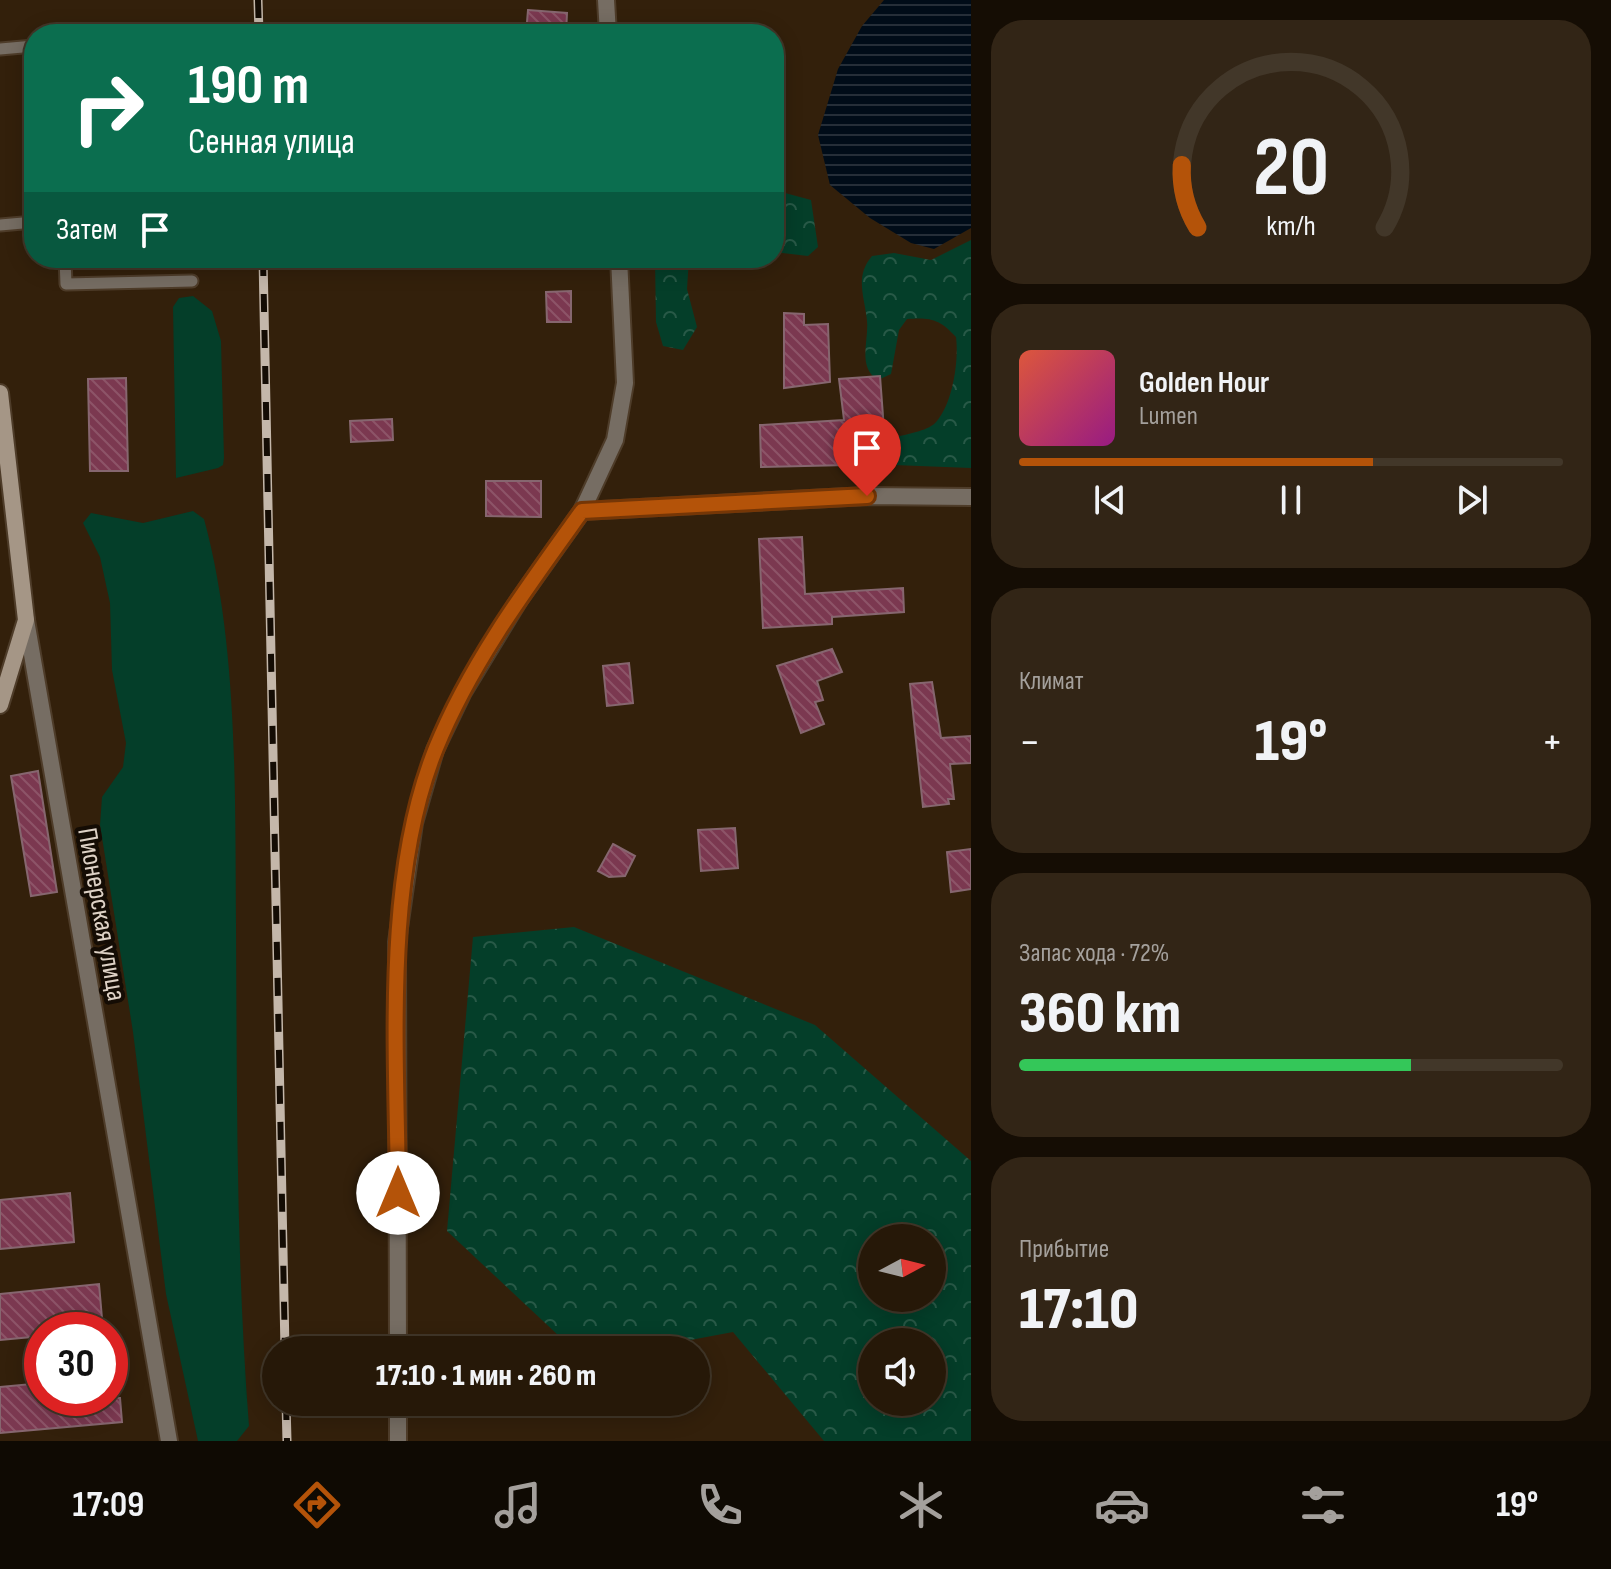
<!DOCTYPE html>
<html lang="ru">
<meta charset="utf-8">
<style>
:root{--surface:#261808;--page:#322516;--text:#f1f3f6;--muted:#a4a09c;--line:#423729;--accent:#b45309}
body{margin:0;font-family:"Sofia Sans Condensed",sans-serif;background:var(--page);color:var(--text);height:100vh;display:flex;flex-direction:column;font-size:30px;white-space:nowrap}
*{box-sizing:border-box;margin:0}
p{font-size:26px;color:var(--muted)}
.icon{flex:none;width:44px;height:44px;fill:none;stroke:currentColor;stroke-width:2;stroke-linecap:round;stroke-linejoin:round}
.map{position:relative;flex:1;overflow:hidden}
.details{display:flex;flex-direction:column;gap:20px;padding:20px;background:#150d04;width:640px}
.details>*{flex:none}
.top-card{position:absolute;left:24px;top:24px;width:760px;height:244px;border-radius:32px;box-shadow:0 4px 20px #0003,0 0 0 2px var(--line);background:#0b6e4f;color:#fff;overflow:hidden}
.needle{width:52px;rotate:83deg}
.buttons{position:absolute;left:858px;top:1224px;display:grid;gap:16px}
.buttons a{display:grid;place-items:center;width:88px;height:88px;border-radius:50%;background:var(--surface);box-shadow:0 4px 20px #0003,0 0 0 2px var(--line);font-size:40px}
.speed{position:absolute;left:24px;top:1312px;display:flex;gap:16px;font-size:40px;font-weight:700;text-align:center}
.speed>*{display:grid;place-content:center;width:104px;height:104px;border-radius:50%;background:var(--surface);box-shadow:0 4px 20px #0003,0 0 0 2px var(--line);line-height:1}
.speed .limit{border:12px solid #d22;background:#fff;color:#111}
.pin{position:absolute;display:grid;place-items:center;width:68px;height:68px;color:#fff;margin:-82px -34px;border-radius:50% 50% 50% 0;rotate:-45deg;box-shadow:0 0 8px #0007}
.pin .icon{rotate:45deg}
.me{position:absolute;width:88px;margin:-44px;rotate:0deg;stroke-linejoin:round;filter:drop-shadow(0 0 6px #0008)}
.turn{display:flex;align-items:center;gap:28px;height:168px;padding:0 32px;font-size:36px}
.turn .icon{width:104px;height:104px;stroke-width:2.5}
.turn b{display:block;font-size:56px;line-height:68px}
.then{display:flex;align-items:center;height:76px;padding:0 32px;background:#0003;gap:16px;font-size:30px}
.big{font-size:60px;font-weight:800;line-height:1.1}
.details .tile{flex:1;display:flex;flex-direction:column;justify-content:center;gap:12px;min-width:0;padding:0 28px;border-radius:32px;background:var(--page)}
.details .dial{align-items:center;gap:0}
.dial svg{height:208px;overflow:visible;fill:none;stroke:var(--line);stroke-width:7;stroke-linecap:round;text-anchor:middle}
.dial text{fill:var(--text);stroke:none}
.song{display:flex;align-items:center;gap:24px}
.cover{width:96px;height:96px;border-radius:12px;background:linear-gradient(135deg,hsl(10 70% 55%),hsl(310 70% 35%))}
.played{height:8px;border-radius:4px;background:linear-gradient(90deg,var(--accent) 65%,var(--line) 65%)}
.keys{display:flex;justify-content:space-around;direction:ltr}
.heat{display:flex;justify-content:space-between;align-items:center;font-size:44px;direction:ltr}
.charge{height:12px;border-radius:6px;background:linear-gradient(90deg,#34c759 72%,var(--line) 0)}
.trip{position:absolute;left:262px;top:1336px;width:448px;height:80px;border-radius:40px;background:var(--surface);box-shadow:0 4px 20px #0003,0 0 0 2px var(--line);font-weight:800;line-height:80px;text-align:center}
.dock{display:flex;height:128px;justify-content:space-around;align-items:center;background:#0f0a03;color:var(--muted)}
.dock .icon{width:56px;height:56px}
.dock .active{color:var(--accent)}
.dock b{font-size:36px;color:var(--text)}
main{display:flex;flex:1;min-height:0}
.map>svg:first-child{display:block}
.grass{fill:#043e29}
.forest{fill:url(#forest-crowns);fill-rule:evenodd}
.water{fill:url(#water-rules)}
.building{fill:url(#building-back-hatch);stroke:#86666f;stroke-width:2}
.lines{fill:none;stroke-linecap:round;stroke-linejoin:round}
.lane-casing{stroke:#4e3c29;stroke-width:15}
.street-casing{stroke:#4e3c29;stroke-width:20}
.secondary-casing{stroke:#4e3c29;stroke-width:20}
.lane{stroke:#766d63;stroke-width:11}
.street{stroke:#766d63;stroke-width:16}
.secondary{stroke:#a59686;stroke-width:16}
.rail-casing{stroke:#c4b7aa;stroke-width:9}
.rail{stroke:#140c04;stroke-width:6;stroke-dasharray:18;stroke-linecap:butt}
.route-casing{stroke:#753606;stroke-width:20}
.route{stroke:#b45309;stroke-width:14}
.labels{text-anchor:middle;stroke-width:8;stroke-linejoin:round;paint-order:stroke}
.street-label{font-size:28px;fill:#ddd1c5;stroke:#140c04}
</style>
<main>
<div class="map">
<svg width="971" height="1441" viewBox="0 0 971 1441">
<defs>
<pattern id="forest-crowns" width="20" height="18" patternUnits="userSpaceOnUse" patternTransform="scale(2)"><rect width="20" height="18" fill="#043e29"/><path d="M2 6a3 3 0 1 1 6 0M12 15a3 3 0 1 1 6 0" fill="none" stroke="#285947"/></pattern>
<pattern id="water-rules" width="6" height="5" patternUnits="userSpaceOnUse" patternTransform="scale(2)"><rect width="6" height="5" fill="#000c18"/><path d="M0 2.5h6" fill="none" stroke="#252e38"/></pattern>
<pattern id="building-back-hatch" width="6" height="6" patternUnits="userSpaceOnUse" patternTransform="scale(2)"><rect width="6" height="6" fill="#7b3850"/><path d="M-1 5l2 2M0 0l6 6M5-1l2 2" fill="none" stroke="#8d5468"/></pattern>
</defs>
<rect width="100%" height="100%" fill="#33200b"/>
<!-- grass -->
<path class="grass" d="M193 296 212 311 221 341 224 458 223 465 218 468 176 478 173 307 179 298Z
M193 511 204 519C238 643 235 794 236 923 237 1091 236 1259 249 1426L237 1441H198L166 1294 133 1032 100 825 102 797 123 767 126 743 112 670 110 603 100 557 83 523 91 513 143 523Z"/>
<!-- forest -->
<path class="forest" d="M774 190 811 200 818 247 808 256 774 252Z
M971 240V468L894 465 890 450 897 437C910 433 929 431 937 421 953 402 959 360 956 337 940 319 930 317 907 319L899 330 891 374 878 380C857 367 869 341 867 321 865 297 854 277 872 256L894 253 931 260Z
M655 258H689L687 289 697 327 683 350 663 346 656 322Z
M574 927 815 1025 971 1161V1441H824L733 1332 637 1350H574L447 1231 473 937ZM872 1238H932V1298H872ZM872 1342H932V1402H872Z"/>
<!-- water -->
<path class="water" d="M884 0H971V228L934 249 911 243 870 218 830 185 818 135 838 69 862 26Z"/>
<!-- building -->
<path class="building" d="M528 10 567 13 566 34H526Z
M571 291V322H547L546 292Z
M784 313 804 314V325L828 324 830 382 784 388Z
M880 376 886 456 847 459V465L761 467 760 425 844 420 839 379Z
M126 378 128 471H90L88 379Z
M392 419 393 440 351 442 350 421Z
M486 481H541V517L486 516Z
M802 537 805 594 903 588 904 612 832 617V624L763 628 759 539Z
M832 649 842 672 817 681 823 700 815 702 824 724 801 733 777 666Z
M629 663 633 703 607 706 603 666Z
M932 682 941 738 971 736V763L950 764 954 799H948L949 804 923 807 910 684Z
M38 771 57 892 31 896 11 776Z
M735 828 738 868 701 871 698 830Z
M613 844 635 856 625 876 609 877 598 871Z
M971 849V889L951 892 947 852Z
M70 1193 74 1242 0 1249V1200Z
M99 1284 103 1330H42V1336L0 1340V1294Z
M42 1383V1398H120L122 1422 0 1433V1387Z"/>
<g class="lines">
<defs>
<path id="lane" d="M159 34 195 31
M0 49 34 46
M0 225 34 222
M65 258 66 284 192 281"/>
<path id="street" d="M606 0 608 34
M582 511 867 496 971 497
M26 620 169 1441
M398 1350 397 942 414 823 435 750 463 692 519 600 582 511 615 440 625 383 619 258
M398 1402V1441"/>
<path id="secondary" d="M0 393 26 620 0 705"/>
</defs>
<!-- lane casing -->
<use href="#lane" class="lane-casing"/>
<!-- street casing -->
<use href="#street" class="street-casing"/>
<!-- secondary casing -->
<use href="#secondary" class="secondary-casing"/>
<!-- lane -->
<use href="#lane" class="lane"/>
<!-- street -->
<use href="#street" class="street"/>
<!-- secondary -->
<use href="#secondary" class="secondary"/>
<defs>
<path id="rail" d="M258 0 259 34
M263 258 285 1350
M286 1402 287 1441"/>
</defs>
<!-- rail casing -->
<use href="#rail" class="rail-casing"/>
<!-- rail -->
<use href="#rail" class="rail"/>
</g>
<g class="lines">
<defs>
<path id="route" d="M398 1193C397 1053 383 879 436 748 471 662 528 586 582 511L867 496"/>
</defs>
<!-- route casing -->
<use href="#route" class="route-casing"/>
<!-- route -->
<use href="#route" class="route"/>
</g>
<g class="labels">
<!-- street labels -->
<g class="street-label">
<text transform="translate(103 914) rotate(80)" y="10">Пионерская улица</text>
</g>
</g>
</svg>
<div class="buttons">
<a><svg class="needle" viewBox="-14 -14 28 28"><path d="M0-13l5 13h-10z" fill="#e53935"/><path d="M0 13l5-13h-10z" fill="#a4a09c"/></svg></a>
<a><svg class="icon" aria-label="sound" viewBox="0 0 24 24"><path d="M4 9h4l5-4v14l-5-4H4zM17 9q2 3 0 6"/></svg></a>
</div>
<div class="speed"><div class="limit">30</div></div>
<div class="pin" style="left:867px;top:496px;background:#d93025"><svg class="icon" aria-label="arrive" viewBox="0 0 24 24"><path d="M6 21V4h12l-3 4 3 4H6"/></svg></div>
<svg class="me" style="left:398px;top:1193px" viewBox="-20 -20 40 40"><circle r="19" fill="#fff"/><path d="M0-13L10 11 0 6-10 11z" fill="#b45309"/></svg>
<div class="trip">17:10 · 1 мин · 260 m</div>
<div class="top-card">
<div class="turn"><svg class="icon" aria-label="right" viewBox="0 0 24 24"><path d="M7 20v-9h11M14 6l5 5-5 5"/></svg><div><b>190 m</b>Сенная улица</div></div>
<div class="then">Затем<svg class="icon" aria-label="arrive" viewBox="0 0 24 24"><path d="M6 21V4h12l-3 4 3 4H6"/></svg></div>
</div>
</div>
<section class="details">
<div class="tile dial"><svg viewBox="0 0 100 80">
<path d="M14 69A42 42 0 1 1 86 69"/>
<path d="M14 69A42 42 0 0 1 8 45" stroke="#b45309"/>
<text x="50" y="56" font-size="32" font-weight="700">20</text>
<text x="50" y="72" font-size="11">km/h</text>
</svg></div>
<div class="tile">
<div class="song"><i class="cover"></i><div><b>Golden Hour</b><p>Lumen</p></div></div>
<div class="played"></div>
<div class="keys"><svg class="icon" aria-label="previous" viewBox="0 0 24 24"><path d="M18 5L8 12l10 7zM5 5v14"/></svg><svg class="icon" aria-label="pause" viewBox="0 0 24 24"><path d="M8 5v14M16 5v14"/></svg><svg class="icon" aria-label="next" viewBox="0 0 24 24"><path d="M6 5l10 7-10 7zM19 5v14"/></svg></div>
</div>
<div class="tile"><p>Климат</p>
<div class="heat"><a>−</a><b class="big">19°</b><a>+</a></div>
</div>
<div class="tile"><p>Запас хода · 72%</p><b class="big">360 km</b><div class="charge"></div></div>
<div class="tile"><p>Прибытие</p><b class="big">17:10</b></div>
</section>
</main>
<nav class="dock">
<b>17:09</b>
<svg class="icon active" aria-label="directions" viewBox="0 0 24 24"><path d="M12 3l9 9-9 9-9-9zM9 14v-3h6M13 9l2 2-2 2"/></svg>
<svg class="icon" aria-label="music" viewBox="0 0 24 24"><path d="M9 18V5l10-2v13"/><circle cx="6" cy="18" r="3"/><circle cx="16" cy="16" r="3"/></svg>
<svg class="icon" aria-label="phone" viewBox="0 0 24 24"><path d="M5 4h4l2 5-3 2q2 4 5 5l2-3 5 2v4C11 20 4 13 5 4z"/></svg>
<svg class="icon" aria-label="climate" viewBox="0 0 24 24"><path d="M12 3v18M4 7l16 10M4 17L20 7"/></svg>
<svg class="icon" aria-label="car" viewBox="0 0 24 24"><path d="M5 17H2v-5l4-1 3-4h7l3 4 3 1v5h-3M9 17h6M6 11h13"/><circle cx="7" cy="17" r="2"/><circle cx="17" cy="17" r="2"/></svg>
<svg class="icon" aria-label="filters" viewBox="0 0 24 24"><path d="M4 7h16M4 17h16"/><circle cx="9" cy="7" r="2"/><circle cx="15" cy="17" r="2"/></svg>
<b>19°</b>
</nav>
